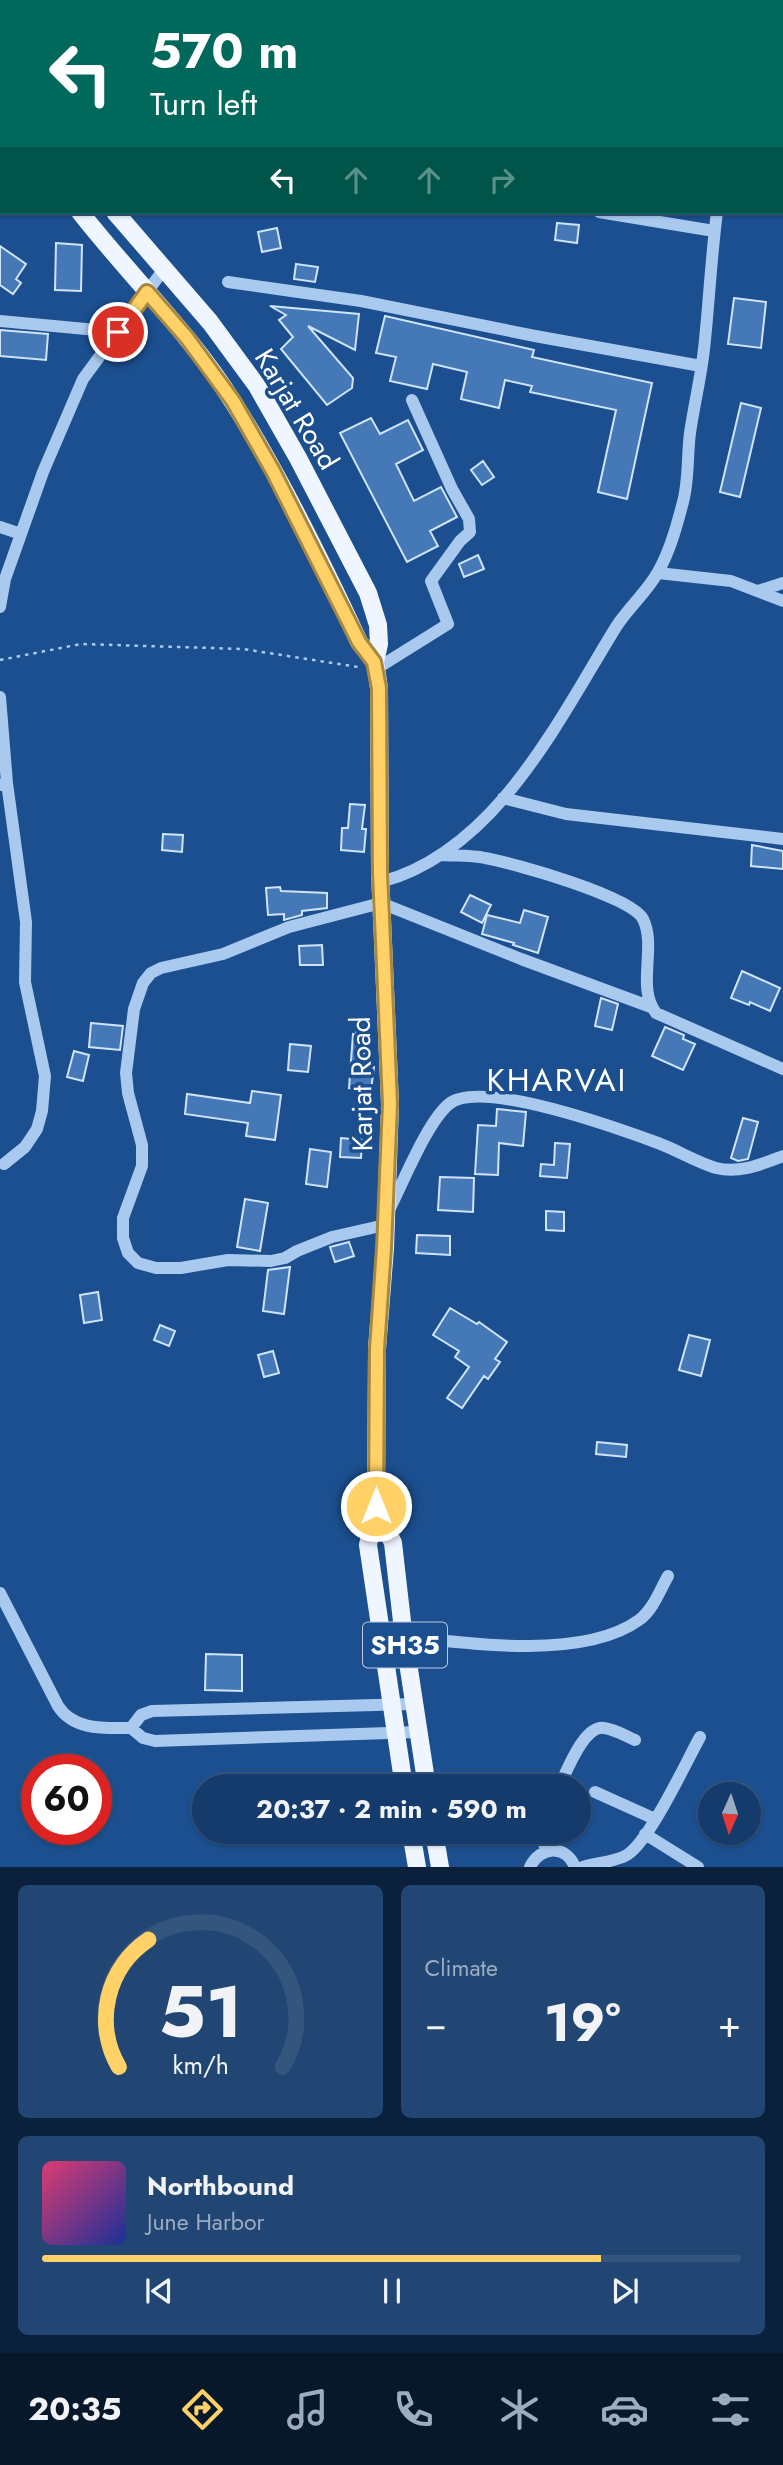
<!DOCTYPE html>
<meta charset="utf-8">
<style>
:root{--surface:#143b6b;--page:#214673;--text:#f1f3f6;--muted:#9dadc1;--line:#33557e;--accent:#ffd166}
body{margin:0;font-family:Jost,sans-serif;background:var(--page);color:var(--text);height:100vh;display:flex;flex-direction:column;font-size:26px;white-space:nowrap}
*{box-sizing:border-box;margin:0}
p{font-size:23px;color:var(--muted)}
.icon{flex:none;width:38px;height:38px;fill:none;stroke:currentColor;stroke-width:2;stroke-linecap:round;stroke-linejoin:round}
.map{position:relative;height:1867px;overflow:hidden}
.drawer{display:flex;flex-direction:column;gap:18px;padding:18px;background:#0b203b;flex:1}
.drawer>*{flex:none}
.guide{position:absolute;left:0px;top:0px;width:784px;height:214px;box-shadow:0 2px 5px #0004,0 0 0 2px var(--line);background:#00695c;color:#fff;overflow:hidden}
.needle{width:46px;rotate:183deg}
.fabs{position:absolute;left:698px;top:1782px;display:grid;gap:14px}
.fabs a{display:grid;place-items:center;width:63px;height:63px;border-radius:50%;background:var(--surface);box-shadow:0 2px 5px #0004,0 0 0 2px var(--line);font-size:35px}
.speed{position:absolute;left:21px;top:1754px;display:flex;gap:14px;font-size:35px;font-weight:700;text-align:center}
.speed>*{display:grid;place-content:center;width:91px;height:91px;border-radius:50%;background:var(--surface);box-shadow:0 2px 5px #0004,0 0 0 2px var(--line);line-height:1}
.speed .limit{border:10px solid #d22;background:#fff;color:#111}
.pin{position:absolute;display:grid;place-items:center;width:60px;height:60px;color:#fff;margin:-30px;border:4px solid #fff;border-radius:50%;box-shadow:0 2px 7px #0007}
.me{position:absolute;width:77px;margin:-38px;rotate:0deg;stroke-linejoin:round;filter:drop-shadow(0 0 5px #0008)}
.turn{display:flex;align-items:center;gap:24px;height:147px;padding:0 35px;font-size:32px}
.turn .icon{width:91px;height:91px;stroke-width:2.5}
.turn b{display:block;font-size:49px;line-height:60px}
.lanes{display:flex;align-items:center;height:66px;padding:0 35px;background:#0003;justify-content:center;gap:35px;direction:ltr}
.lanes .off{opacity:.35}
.big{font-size:52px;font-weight:700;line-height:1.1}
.drawer .widget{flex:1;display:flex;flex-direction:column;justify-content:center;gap:10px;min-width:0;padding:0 24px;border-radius:10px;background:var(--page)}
.drawer .dial{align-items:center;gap:0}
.dial svg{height:182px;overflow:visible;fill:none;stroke:var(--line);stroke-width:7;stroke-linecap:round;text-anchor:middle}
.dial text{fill:var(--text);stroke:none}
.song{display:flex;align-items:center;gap:21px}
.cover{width:84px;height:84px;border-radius:10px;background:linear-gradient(135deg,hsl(340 70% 55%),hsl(230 70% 35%))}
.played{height:7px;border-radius:4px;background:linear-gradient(90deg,var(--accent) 80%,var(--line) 80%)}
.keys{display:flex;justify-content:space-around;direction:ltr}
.heat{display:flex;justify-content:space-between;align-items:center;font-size:38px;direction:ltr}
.drawer .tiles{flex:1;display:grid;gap:18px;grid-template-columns:1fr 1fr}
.widget:last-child{grid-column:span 2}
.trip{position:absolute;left:192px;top:1774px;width:399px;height:70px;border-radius:35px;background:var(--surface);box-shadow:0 2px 5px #0004,0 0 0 2px var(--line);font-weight:700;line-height:70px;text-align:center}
.menu{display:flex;height:112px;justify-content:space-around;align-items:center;background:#08182b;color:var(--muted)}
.menu .icon{width:49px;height:49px}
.menu .selected{color:var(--accent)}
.menu b{font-size:32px;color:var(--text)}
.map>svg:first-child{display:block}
.building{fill:#4478b7;stroke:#cfe3fa;stroke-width:2}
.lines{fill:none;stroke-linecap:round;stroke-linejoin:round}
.path{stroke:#a9c9ee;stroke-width:2.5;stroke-dasharray:3.5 5;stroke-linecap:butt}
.minor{stroke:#a9c9ee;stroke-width:12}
.major{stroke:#f0f6ff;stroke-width:18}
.route-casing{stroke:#a68842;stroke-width:18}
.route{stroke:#ffd166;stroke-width:12}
.labels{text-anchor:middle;stroke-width:7;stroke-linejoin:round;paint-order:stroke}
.shield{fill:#1b4f8f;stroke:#bbcadd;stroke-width:2}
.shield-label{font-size:26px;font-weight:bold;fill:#fff}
.street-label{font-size:28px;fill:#fff;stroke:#1b4f8f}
.quarter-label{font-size:32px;letter-spacing:2px;fill:#fff;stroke:#1b4f8f}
</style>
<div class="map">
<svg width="783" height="1867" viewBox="0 0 783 1867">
<rect width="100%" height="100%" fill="#1b4f8f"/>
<!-- building -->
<path class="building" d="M557 223 579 225 577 243 555 240Z
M277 228 281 248 262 252 258 232Z
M56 243 82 245 81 291 55 290Z
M0 246 26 264 16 279 21 283 13 294 0 285Z
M296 264 318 267 315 282 294 279Z
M734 298 766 302 761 348 728 344Z
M270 306 359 314 355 350 308 326 353 378 352 388 327 405 281 349 293 337 279 320 286 315Z
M385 316 534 350 532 357 652 383 627 499 598 492 616 410 530 392 532 386 505 380 499 408 461 399 467 372 433 364 427 389 390 381 396 357 376 353Z
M0 330 48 334 46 360 0 356Z
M741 403 761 408 740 497 720 492Z
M371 418 380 434 408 420 423 450 396 464 414 501 441 487 457 517 430 531 438 546 407 562 340 433Z
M483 461 494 477 482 485 471 470Z
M478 555 484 569 464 577 459 564Z
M350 804 365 805 362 829H366L364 852 341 850 342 828H348Z
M163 834 183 835 182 852 162 850Z
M752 845 783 851V869L751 866Z
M280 887 281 891 327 893V908L302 911V915L284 920V914L268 915 266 888Z
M470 895 491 905 482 923 461 912Z
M524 910 548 917 538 953 513 945 514 943 482 934 487 915 520 923Z
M322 945 323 965H300L299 946Z
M742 971 780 988 770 1011 750 1002 749 1005 731 998Z
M601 998 618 1004 612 1030 595 1026Z
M91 1023 123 1026 120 1050 89 1047Z
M357 1026 368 1027 363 1065 374 1067 371 1090 349 1088 353 1034 356 1035Z
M665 1027 684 1035 683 1039 695 1044 683 1070 652 1056Z
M290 1044 311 1046 308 1072 288 1070Z
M74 1051 89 1055 83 1081 67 1077Z
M252 1091 281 1095 275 1140 246 1136 248 1123 185 1114 187 1094 250 1103Z
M497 1109 526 1112 523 1146 499 1143 498 1175 475 1174 478 1125 496 1126Z
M743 1118 758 1122 748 1159 738 1161 731 1158Z
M341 1138 362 1140 361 1158 340 1157Z
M555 1143 570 1144 567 1178 540 1176 541 1164 554 1165Z
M310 1149 331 1152 327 1187 306 1184Z
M440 1177 474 1178 473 1212 438 1210Z
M245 1199 268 1203 260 1251 237 1247Z
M546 1211 564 1212V1231L546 1230Z
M417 1235 450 1236V1255L416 1253Z
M349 1242 354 1256 335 1262 330 1247Z
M290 1267 284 1314 263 1311 268 1270Z
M98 1292 102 1320 84 1323 80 1295Z
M450 1308 477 1324 479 1322 507 1342 495 1359 500 1362 488 1379 484 1376 462 1408 447 1398 469 1367 455 1357 459 1351 433 1335Z
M160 1325 175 1331 169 1346 154 1340Z
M689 1335 710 1340 701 1376 679 1370Z
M273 1351 279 1373 264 1377 258 1355Z
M597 1442 627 1445 626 1457 596 1454Z
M206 1654 242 1655V1691L205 1690Z"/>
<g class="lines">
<!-- path -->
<path class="path" d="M0 660 81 644 243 649 358 667"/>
<!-- minor -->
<path class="minor" d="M191 0 192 2
M576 0V2
M76 2V0
M768 2V0
M782 184H783
M599 212 714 231
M228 282 361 301 535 336 701 366
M0 321 118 332
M0 527 21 534
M658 573 731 581 783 601
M758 591 783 583
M0 607 5 579 43 472 83 379 164 269
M376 669 448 624 431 581 460 541 470 532 469 519 452 489 412 400
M0 697 7 783 0 785
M503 798 566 814 783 839
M442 855C456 856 471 855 485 858 513 863 631 896 643 919 657 947 636 987 656 1013L783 1069
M381 882C496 851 558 721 616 627 628 608 647 592 658 572 670 551 677 525 683 502 689 480 687 456 690 433 694 405 701 377 704 349 709 304 711 258 717 212
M4 1164 25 1147 37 1129 42 1111 45 1076 25 982 26 922 7 783
M389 1210C403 1183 427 1122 449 1104 480 1078 620 1129 658 1143 677 1150 696 1162 716 1168 740 1174 762 1164 783 1156
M385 1225 332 1237 297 1251 285 1258 271 1261 228 1260 181 1268H156L138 1263 128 1253 123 1238V1218L142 1166V1145L128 1093 126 1073 134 1009 143 983 151 973 161 968 223 954 289 927 381 903 521 959 651 1007
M0 1593 58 1706C74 1731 105 1728 131 1728L143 1738 155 1741 418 1732
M404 1636C468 1644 584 1660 639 1620 653 1610 660 1590 668 1576
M131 1728 141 1715 152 1711 413 1704
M559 1787C567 1771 584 1725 604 1728 614 1729 626 1736 635 1740
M595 1792 655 1819
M541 1832 546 1851
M645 1834 698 1867
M530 1867C540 1846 566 1844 575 1867
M583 1867C596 1863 613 1862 625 1856 648 1845 686 1762 700 1737"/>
<!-- major -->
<path class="major" d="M0 69 2 71
M0 110 2 113
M80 212C130 276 190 333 233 402 280 476 322 562 359 642L375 662
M115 212 210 322 257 386 298 458 368 593 378 625 379 644 375 662 379 688 380 872 390 1104 385 1248 377 1349 376 1506 368 1545 404 1787
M376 1506 393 1543 403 1630 427 1787
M411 1832 417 1867
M434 1832 440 1867"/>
</g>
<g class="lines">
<defs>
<path id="route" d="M118 332 147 292 187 338 233 401 273 471 359 642 374 662 379 688 380 872 390 1104 384 1248 377 1349 376 1506"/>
</defs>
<!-- route casing -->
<use href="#route" class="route-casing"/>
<!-- route -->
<use href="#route" class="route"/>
</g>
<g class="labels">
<!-- shield labels -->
<rect class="shield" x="363" y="1622.5" width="84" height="45" rx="5"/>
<g class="shield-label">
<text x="405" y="1654">SH35</text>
</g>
<!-- street labels -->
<g class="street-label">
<text transform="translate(297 409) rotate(59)" y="10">Karjat Road</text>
<text transform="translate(361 1084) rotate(-91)" y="10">Karjat Road</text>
</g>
<!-- quarter labels -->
<g class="quarter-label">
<text x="557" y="1091">KHARVAI</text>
</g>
</g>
</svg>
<div class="fabs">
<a><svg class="needle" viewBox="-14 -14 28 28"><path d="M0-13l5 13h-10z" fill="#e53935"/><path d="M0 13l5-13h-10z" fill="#9dadc1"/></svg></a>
</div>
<div class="speed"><div class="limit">60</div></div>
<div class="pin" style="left:118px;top:332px;background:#d93025"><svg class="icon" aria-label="arrive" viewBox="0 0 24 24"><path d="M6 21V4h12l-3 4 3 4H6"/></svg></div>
<svg class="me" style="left:376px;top:1506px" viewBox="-20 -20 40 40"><circle r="17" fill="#ffd166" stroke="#fff" stroke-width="3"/><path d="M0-11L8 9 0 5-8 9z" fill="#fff"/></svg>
<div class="trip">20:37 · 2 min · 590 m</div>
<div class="guide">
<div class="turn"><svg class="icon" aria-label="left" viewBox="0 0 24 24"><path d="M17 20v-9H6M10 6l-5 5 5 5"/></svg><div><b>570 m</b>Turn left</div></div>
<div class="lanes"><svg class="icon" aria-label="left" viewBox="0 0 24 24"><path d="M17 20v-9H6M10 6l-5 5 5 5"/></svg><svg class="icon off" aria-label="ahead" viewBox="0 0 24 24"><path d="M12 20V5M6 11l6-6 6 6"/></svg><svg class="icon off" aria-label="ahead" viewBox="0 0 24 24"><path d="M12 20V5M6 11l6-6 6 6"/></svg><svg class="icon off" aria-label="right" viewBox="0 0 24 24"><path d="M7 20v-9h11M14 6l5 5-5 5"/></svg></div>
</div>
</div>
<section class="drawer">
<div class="tiles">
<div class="widget dial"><svg viewBox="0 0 100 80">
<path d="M14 69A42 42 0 1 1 86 69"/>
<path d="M14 69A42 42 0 0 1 27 13" stroke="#ffd166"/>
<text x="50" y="56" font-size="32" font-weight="700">51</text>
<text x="50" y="72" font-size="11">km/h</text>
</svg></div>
<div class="widget"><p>Climate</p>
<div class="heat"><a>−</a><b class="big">19°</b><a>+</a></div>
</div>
<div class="widget">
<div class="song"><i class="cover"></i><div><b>Northbound</b><p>June Harbor</p></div></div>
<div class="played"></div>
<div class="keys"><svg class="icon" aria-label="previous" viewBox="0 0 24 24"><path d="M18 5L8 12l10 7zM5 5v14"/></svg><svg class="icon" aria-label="pause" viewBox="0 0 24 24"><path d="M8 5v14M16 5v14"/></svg><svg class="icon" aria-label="next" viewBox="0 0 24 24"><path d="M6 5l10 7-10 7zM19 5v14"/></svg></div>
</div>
</div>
</section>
<nav class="menu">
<b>20:35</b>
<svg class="icon selected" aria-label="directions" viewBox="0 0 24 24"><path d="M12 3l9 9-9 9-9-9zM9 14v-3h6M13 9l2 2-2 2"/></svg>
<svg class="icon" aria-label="music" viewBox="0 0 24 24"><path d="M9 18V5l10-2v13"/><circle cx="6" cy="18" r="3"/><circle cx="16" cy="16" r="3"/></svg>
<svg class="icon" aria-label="phone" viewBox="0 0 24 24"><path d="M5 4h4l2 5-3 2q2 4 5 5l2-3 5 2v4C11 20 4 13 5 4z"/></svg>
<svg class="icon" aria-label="climate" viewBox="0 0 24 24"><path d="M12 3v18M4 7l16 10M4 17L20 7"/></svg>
<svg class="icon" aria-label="car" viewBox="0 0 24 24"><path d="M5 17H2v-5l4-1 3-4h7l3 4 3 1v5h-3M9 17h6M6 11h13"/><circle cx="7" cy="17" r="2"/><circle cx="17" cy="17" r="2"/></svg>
<svg class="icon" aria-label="filters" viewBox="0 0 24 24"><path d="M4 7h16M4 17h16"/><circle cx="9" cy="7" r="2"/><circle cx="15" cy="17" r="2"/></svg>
</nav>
